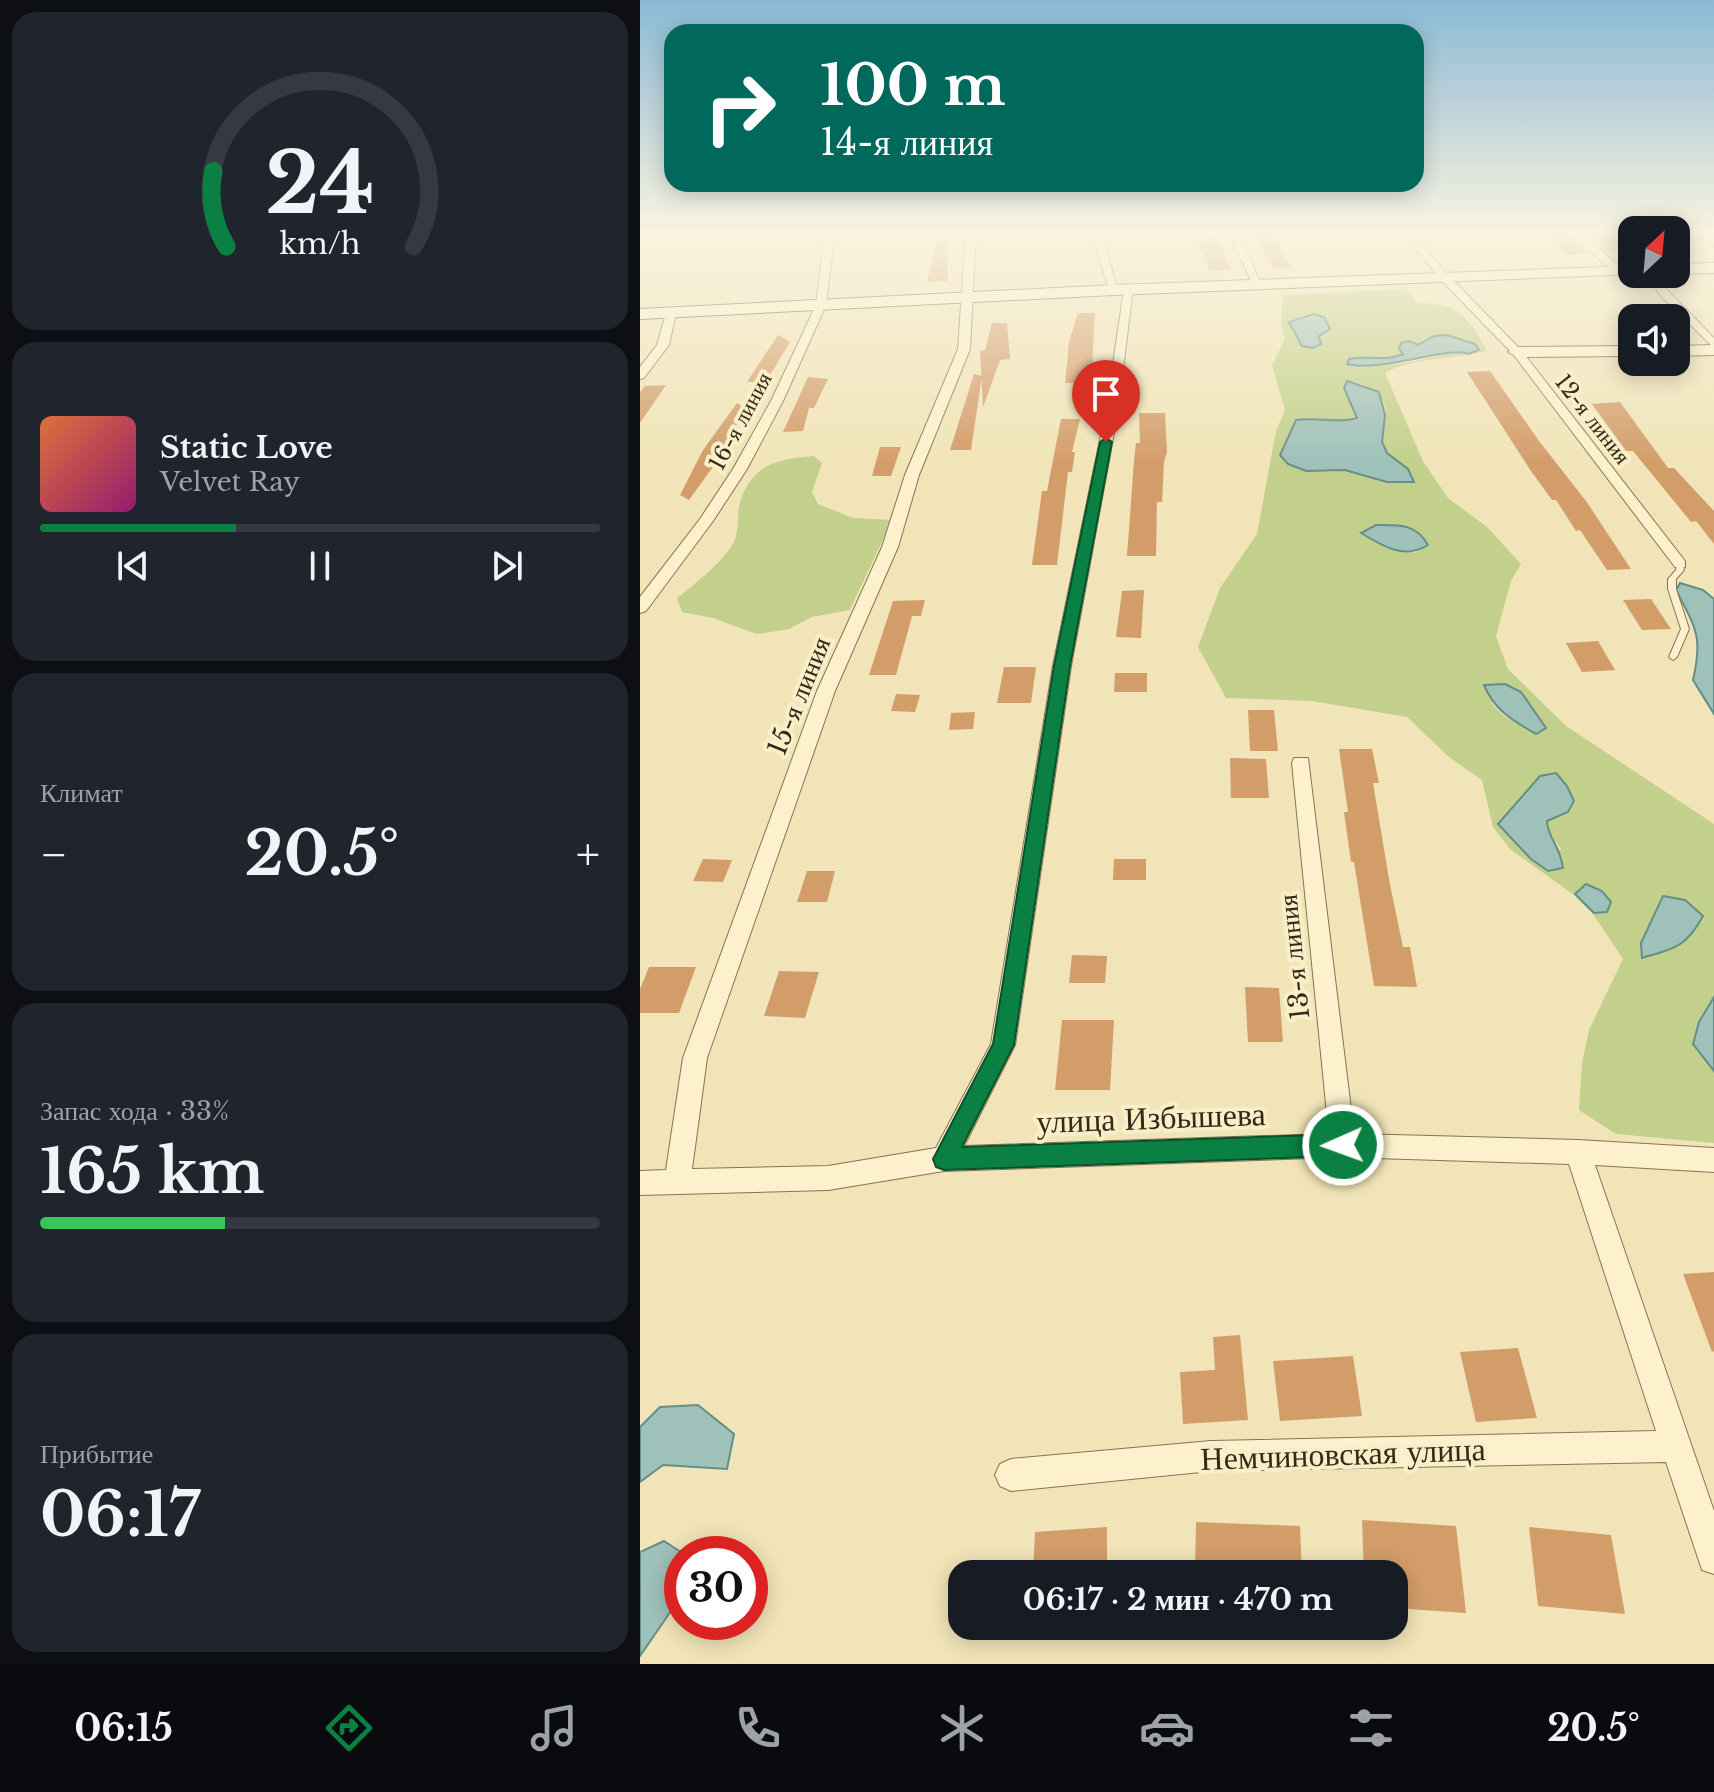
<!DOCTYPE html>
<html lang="ru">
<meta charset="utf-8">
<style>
:root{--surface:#171b24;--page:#20242c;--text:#f1f3f6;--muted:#9ea1a6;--line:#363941;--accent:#0b8043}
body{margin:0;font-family:"Libre Baskerville",serif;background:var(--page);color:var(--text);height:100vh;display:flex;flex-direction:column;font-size:30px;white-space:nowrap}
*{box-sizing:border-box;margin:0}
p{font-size:26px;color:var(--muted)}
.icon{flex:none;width:44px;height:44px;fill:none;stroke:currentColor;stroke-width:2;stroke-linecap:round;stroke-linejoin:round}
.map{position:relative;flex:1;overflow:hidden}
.sheet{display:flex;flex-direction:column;gap:12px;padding:12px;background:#0d0f14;width:640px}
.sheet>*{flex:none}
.hud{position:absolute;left:24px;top:24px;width:760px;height:168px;border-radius:24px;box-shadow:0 4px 20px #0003;background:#00695c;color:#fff;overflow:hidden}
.needle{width:52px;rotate:26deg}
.tools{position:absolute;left:978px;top:216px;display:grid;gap:16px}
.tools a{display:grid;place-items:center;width:72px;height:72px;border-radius:16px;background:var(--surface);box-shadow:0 4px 20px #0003;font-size:40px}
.speed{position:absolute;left:24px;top:1536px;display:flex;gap:16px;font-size:40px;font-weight:700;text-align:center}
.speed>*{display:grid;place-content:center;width:104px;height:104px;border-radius:50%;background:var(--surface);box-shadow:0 4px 20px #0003;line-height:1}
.speed .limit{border:12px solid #d22;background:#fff;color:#111}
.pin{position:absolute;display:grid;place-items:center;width:68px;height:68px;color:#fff;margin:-82px -34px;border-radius:50% 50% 50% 0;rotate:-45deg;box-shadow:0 0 8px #0007}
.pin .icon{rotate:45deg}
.me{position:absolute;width:88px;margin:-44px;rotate:268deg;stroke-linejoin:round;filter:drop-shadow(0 0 6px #0008)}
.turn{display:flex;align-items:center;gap:28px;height:168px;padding:0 24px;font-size:36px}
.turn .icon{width:104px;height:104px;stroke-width:2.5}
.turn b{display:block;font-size:56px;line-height:68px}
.big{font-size:60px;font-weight:700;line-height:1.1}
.sheet .widget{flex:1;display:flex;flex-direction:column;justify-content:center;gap:12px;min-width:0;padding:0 28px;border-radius:24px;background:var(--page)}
.sheet .dial{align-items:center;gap:0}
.dial svg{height:208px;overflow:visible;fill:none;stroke:var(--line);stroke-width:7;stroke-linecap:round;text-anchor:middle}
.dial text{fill:var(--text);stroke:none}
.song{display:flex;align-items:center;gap:24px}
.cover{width:96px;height:96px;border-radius:12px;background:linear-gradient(135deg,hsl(20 70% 55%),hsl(320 70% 35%))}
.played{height:8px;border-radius:4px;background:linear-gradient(90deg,var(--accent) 35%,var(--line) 35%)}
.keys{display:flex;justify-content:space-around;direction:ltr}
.heat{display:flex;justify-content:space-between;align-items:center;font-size:44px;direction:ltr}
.charge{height:12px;border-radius:6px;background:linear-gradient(90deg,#34c759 33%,var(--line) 0)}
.trip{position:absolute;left:308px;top:1560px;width:460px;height:80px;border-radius:24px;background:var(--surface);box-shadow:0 4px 20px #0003;font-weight:700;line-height:80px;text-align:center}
.menu{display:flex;height:128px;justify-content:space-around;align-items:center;background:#090b0e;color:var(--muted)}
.menu .icon{width:56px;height:56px}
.menu .current{color:var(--accent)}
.menu b{font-size:36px;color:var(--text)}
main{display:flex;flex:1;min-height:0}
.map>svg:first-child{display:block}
.green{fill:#c3d08c;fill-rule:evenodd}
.water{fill:#9ec1b9;stroke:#658e87;stroke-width:2}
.building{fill:#d39d6a}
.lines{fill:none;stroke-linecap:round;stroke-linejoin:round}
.lane-casing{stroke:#887352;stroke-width:2}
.street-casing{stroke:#887352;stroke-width:2}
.secondary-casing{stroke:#6a5336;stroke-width:2}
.lane{fill:#fcf1cc;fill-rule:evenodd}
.street{fill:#fcf1cc;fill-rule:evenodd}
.secondary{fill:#fcf1cc;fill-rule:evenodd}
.route{fill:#0b8043;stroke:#07532c;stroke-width:2}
.labels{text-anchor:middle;stroke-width:8;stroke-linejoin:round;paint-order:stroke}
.far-street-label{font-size:22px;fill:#362919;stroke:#f8eec8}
.street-label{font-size:26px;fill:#362919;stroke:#f8eec8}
.near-street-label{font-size:32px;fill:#362919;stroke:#f8eec8}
</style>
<main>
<section class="sheet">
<div class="widget dial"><svg viewBox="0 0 100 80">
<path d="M14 69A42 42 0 1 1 86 69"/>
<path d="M14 69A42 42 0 0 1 9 40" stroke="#0b8043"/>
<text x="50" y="56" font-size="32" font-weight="700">24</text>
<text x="50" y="72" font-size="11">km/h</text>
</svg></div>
<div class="widget">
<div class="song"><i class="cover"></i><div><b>Static Love</b><p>Velvet Ray</p></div></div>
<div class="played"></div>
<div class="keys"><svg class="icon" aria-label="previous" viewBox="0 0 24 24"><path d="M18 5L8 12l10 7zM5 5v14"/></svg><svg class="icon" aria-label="pause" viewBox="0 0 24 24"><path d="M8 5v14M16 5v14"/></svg><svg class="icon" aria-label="next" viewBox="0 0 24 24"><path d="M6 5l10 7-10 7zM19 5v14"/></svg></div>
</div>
<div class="widget"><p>Климат</p>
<div class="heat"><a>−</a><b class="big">20.5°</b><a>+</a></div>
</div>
<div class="widget"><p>Запас хода · 33%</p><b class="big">165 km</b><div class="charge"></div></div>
<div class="widget"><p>Прибытие</p><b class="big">06:17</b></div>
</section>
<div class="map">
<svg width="1074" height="1664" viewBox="0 0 1074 1664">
<rect width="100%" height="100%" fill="#f1e4b8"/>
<!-- green -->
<path class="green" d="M766 289 777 303C817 303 829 316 847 351 814 360 776 356 745 373L783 461 808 498 847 527 881 564 871 581 856 636 868 669 926 726 1074 824V997L1059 1022 1053 1044 1074 1071V1143L976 1134 939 1110 942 1063 949 1030 983 959 953 914 934 895 870 849 853 827 842 780 809 757 767 717 672 701 586 698 558 647 580 588 617 534 636 431 645 410 632 365 645 339 641 323 643 295ZM807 335 835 344C811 356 732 373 707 364L757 357 771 344 778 345 785 340ZM721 384C769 407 729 431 747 453 752 459 762 464 768 469L747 482 705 470 689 472 642 446 651 435 717 418 714 409ZM736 525 787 545 774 553 721 533ZM881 692 906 728 896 734 864 716 851 703ZM873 809 928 812 907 820V831L921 849 891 859 858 824Z
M174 456 182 463 172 492 178 504 213 518 252 520 210 610 172 617 149 629 117 634 73 618 42 612 37 598C54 585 84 561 94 542 100 529 96 512 101 499 115 462 140 459 174 456Z"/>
<!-- water -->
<path class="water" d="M674 314 684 317 690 329 679 336 681 344 673 348 662 346 649 322Z
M807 335 835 344 839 350 828 354C813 345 740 373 707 364L709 359C726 355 747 362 763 354L759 349 761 343 769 341 778 345 794 336Z
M707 381 739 392 745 415 742 442 747 453 768 469 774 482H747L705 470 666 471 648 464 640 455 656 420C676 417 698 424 717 418L704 388Z
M736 525C758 525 776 523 788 545 763 560 743 546 721 533Z
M1040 583 1063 590 1074 599V714L1053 680C1063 637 1056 628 1036 590Z
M865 684 881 692 906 728 896 734C872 720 855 711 844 685Z
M916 773 927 786 934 801 928 812 907 821C908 839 920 845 923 868L908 871 891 859 858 824 900 776Z
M946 884 962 891 971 902 967 912 954 913 935 894Z
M1023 896 1045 900 1063 916C1046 947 1036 948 1002 958L1001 943Z
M1074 997V1071L1053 1044 1059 1022Z
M58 1405 94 1434 87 1469 23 1465 0 1482V1427L20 1407Z
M24 1541 44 1554 42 1595 0 1656V1552Z"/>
<!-- building -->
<path class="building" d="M299 231H306L308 281 287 282Z
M610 231H633L651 268 634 269Z
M901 231H927L949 253 925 255Z
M946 231H981V251L968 252Z
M580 238 590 270 570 271 556 239Z
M438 313H455L451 383H425L429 342Z
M352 323H367L370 359 360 360 343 407 340 351 345 350Z
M138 335 150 342 126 382H107Z
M850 371 899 441 946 501 991 569 967 570 940 530 936 531 916 500H912L891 471 827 372Z
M334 374 342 376 331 450H310Z
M168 377 188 379 174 408H169L163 431 143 432Z
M26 385 0 423V392L5 386Z
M980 402 1028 468H1034L1074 511V544L1056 521 1051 522 993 451H986L952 404Z
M97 403 105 408 78 464H75L49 500 40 495 63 450Z
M499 413H525L527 452 524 462 522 502H517L516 556H487L494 461 496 443H500Z
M421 419H440L432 452H435L432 472H428L417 565H392L402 491H407Z
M240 447H261L251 476H232Z
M504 590 501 638 476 637 482 591Z
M1011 599 1031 629 1002 630 983 600Z
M285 600 281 616H272L256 675H229L253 601Z
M958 641 975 670 942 672 926 643Z
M364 667H396L391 703H357Z
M475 673H507V692H474Z
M256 694 280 695 275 712 251 711Z
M608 710H634L638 751H610Z
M335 712 333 729 309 730 311 713Z
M699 749H732L739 783H733L750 885 763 947H770L777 987 734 986 714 862H711L704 812H708Z
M590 758 626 759 629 798H591Z
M63 859 92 860 83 882 53 881Z
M474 859H506V880H473Z
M167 871H195L187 902H157Z
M432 955 467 956 465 983H429Z
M9 967H56L39 1013H0V989Z
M139 971 179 972 165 1018 124 1016Z
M605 987 639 988 643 1042H608Z
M422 1020H474L470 1090H415Z
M1074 1272V1351L1072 1352 1043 1274Z
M600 1335 608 1420 543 1424 540 1372 575 1370 573 1337Z
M878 1348 897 1418 836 1422 820 1352Z
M713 1356 722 1416 640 1421 633 1361Z
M722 1520 816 1526 826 1613 754 1608V1574H724Z
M556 1522 660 1526 662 1574H555Z
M467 1527V1574H393L395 1532Z
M889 1527 971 1535 985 1614 898 1606Z"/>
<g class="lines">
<defs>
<path id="lane" d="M1037 562H1043L1044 570 1036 579V589L1049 629 1037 657 1033 660 1029 657 1041 629 1028 589V579L1036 570Z"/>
<path id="street" d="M185 231H195L186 305 143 401 107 469 73 521 6 611 0 613V597L60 519 93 469 131 401 176 305Z
M326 231H336L330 349 279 475 258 547 195 691 67 1058 52 1169 188 1166 296 1148 351 1044 413 666 466 411 484 289 493 287 478 411 431 666 375 1045 324 1146 689 1134 652 763 654 758H668L714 1134 938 1140 1074 1148V1172L955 1165 1074 1511V1574L1062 1570 1026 1462 571 1471 371 1491 360 1486 355 1475 360 1464 371 1459 571 1441 1016 1431 929 1164 703 1157 304 1171 188 1190 0 1195V1171L26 1170 43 1058 177 691 242 547 265 475 318 349Z
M451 231H461L478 292 469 290Z
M588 231H598L623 289 614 287Z
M761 231H771L809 276 881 350 1045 561V567H1035L873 354 801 280Z
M930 231H941L982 269V273H974Z
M1053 231H1065L1074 238V246Z
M1007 274H1017L1028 291 1074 338V348L1020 295Z
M31 310 36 313 29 345 4 378 0 379V367L17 345 26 313Z"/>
<path id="secondary" d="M1074 263V273L1036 274V264Z
M992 266V274H997L474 295 0 319V309L474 285Z
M1074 345V355L1036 356V346Z
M992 346V356L877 357 868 352 877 347Z"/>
</defs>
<!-- lane casing -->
<use href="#lane" class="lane-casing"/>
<!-- street casing -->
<use href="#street" class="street-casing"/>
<!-- secondary casing -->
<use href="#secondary" class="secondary-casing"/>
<!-- lane -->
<use href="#lane" class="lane"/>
<!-- street -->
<use href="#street" class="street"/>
<!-- secondary -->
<use href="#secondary" class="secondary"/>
</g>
<!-- sky -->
<linearGradient id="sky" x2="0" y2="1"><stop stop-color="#8ab9d5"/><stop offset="0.5" stop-color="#f9f3df"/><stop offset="1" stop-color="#f9f3df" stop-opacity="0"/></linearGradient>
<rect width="1074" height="464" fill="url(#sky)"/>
<!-- route -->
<path class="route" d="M466 438 472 442 430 666 374 1045 322 1147 703 1134 711 1137 715 1145 711 1153 703 1156 304 1170 296 1167 293 1159 353 1044 414 666 460 442Z"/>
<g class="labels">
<!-- far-street labels -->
<g class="far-street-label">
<text transform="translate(953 419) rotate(52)" y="8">12-я линия</text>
<text transform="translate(100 421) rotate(-62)" y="8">16-я линия</text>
</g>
<!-- street labels -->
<g class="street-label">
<text transform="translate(159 696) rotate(-68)" y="9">15-я линия</text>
<text transform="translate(654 957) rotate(-96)" y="9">13-я линия</text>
</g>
<!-- near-street labels -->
<g class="near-street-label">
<text transform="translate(511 1118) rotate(-2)" y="11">улица Избышева</text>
<text transform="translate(703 1454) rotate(-2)" y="11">Немчиновская улица</text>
</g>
</g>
</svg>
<div class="tools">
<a><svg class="needle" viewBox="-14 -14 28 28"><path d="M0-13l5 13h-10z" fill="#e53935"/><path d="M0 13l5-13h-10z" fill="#9ea1a6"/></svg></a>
<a><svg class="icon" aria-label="sound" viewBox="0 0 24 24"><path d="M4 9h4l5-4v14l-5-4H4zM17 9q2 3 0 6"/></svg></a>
</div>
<div class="speed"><div class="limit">30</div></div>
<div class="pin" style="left:466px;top:442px;background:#d93025"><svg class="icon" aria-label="arrive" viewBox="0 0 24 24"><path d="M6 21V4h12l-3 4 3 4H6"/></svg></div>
<svg class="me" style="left:703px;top:1145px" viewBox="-20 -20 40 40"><circle r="17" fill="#0b8043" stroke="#fff" stroke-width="3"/><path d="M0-11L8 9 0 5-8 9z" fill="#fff"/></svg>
<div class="trip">06:17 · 2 мин · 470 m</div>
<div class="hud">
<div class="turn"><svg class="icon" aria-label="right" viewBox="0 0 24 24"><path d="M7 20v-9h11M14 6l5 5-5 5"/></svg><div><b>100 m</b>14-я линия</div></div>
</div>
</div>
</main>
<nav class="menu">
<b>06:15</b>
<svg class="icon current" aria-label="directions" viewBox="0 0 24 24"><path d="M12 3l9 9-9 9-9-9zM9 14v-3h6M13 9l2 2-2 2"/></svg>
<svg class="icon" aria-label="music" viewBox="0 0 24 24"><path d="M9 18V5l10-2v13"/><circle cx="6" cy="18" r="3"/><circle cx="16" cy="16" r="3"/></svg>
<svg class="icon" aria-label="phone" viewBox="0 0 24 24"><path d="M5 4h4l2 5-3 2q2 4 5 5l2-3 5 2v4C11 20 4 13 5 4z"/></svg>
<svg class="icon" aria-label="climate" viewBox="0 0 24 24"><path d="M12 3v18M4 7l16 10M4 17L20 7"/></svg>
<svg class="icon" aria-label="car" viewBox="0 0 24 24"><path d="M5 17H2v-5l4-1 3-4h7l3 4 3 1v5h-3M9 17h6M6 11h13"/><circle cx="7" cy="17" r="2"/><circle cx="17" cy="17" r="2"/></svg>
<svg class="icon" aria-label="filters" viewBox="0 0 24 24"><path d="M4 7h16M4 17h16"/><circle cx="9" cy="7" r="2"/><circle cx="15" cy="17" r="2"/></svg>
<b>20.5°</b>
</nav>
